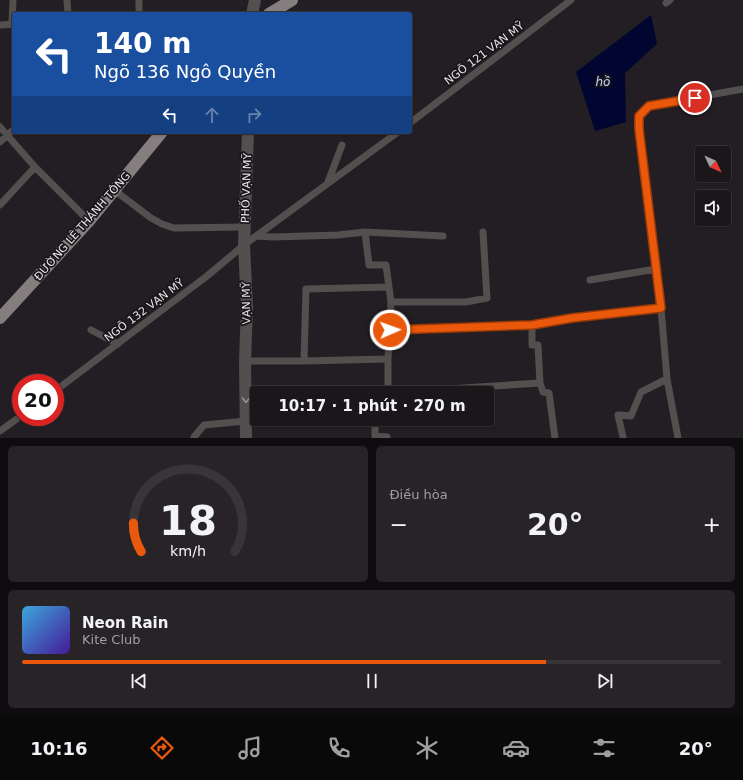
<!DOCTYPE html>
<html lang="vi">
<meta charset="utf-8">
<style>
:root{--surface:#1a161a;--page:#272327;--text:#f1f3f6;--muted:#9f9fa2;--line:#383539;--accent:#ea580c}
body{margin:0;font-family:"DejaVu Sans",sans-serif;background:var(--page);color:var(--text);height:100vh;display:flex;flex-direction:column;font-size:15px;white-space:nowrap}
*{box-sizing:border-box;margin:0}
p{font-size:13px;color:var(--muted)}
.icon{flex:none;width:22px;height:22px;fill:none;stroke:currentColor;stroke-width:2;stroke-linecap:round;stroke-linejoin:round}
.map{position:relative;height:438px;overflow:hidden}
.drawer{display:flex;flex-direction:column;gap:8px;padding:8px;background:#0e0c0e;flex:1}
.drawer>*{flex:none}
.banner{position:absolute;left:12px;top:12px;width:400px;height:122px;border-radius:4px;box-shadow:0 1px 3px #0004,0 0 0 1px var(--line);background:#1a4fa0;color:#fff;overflow:hidden}
.needle{width:26px;rotate:134deg}
.controls{position:absolute;left:695px;top:146px;display:grid;gap:8px}
.controls a{display:grid;place-items:center;width:36px;height:36px;border-radius:4px;background:var(--surface);box-shadow:0 1px 3px #0004,0 0 0 1px var(--line);font-size:20px}
.speed{position:absolute;left:12px;top:374px;display:flex;gap:8px;font-size:20px;font-weight:700;text-align:center}
.speed>*{display:grid;place-content:center;width:52px;height:52px;border-radius:50%;background:var(--surface);box-shadow:0 1px 3px #0004,0 0 0 1px var(--line);line-height:1}
.speed .limit{border:6px solid #d22;background:#fff;color:#111}
.pin{position:absolute;display:grid;place-items:center;width:34px;height:34px;color:#fff;margin:-17px;border:2px solid #fff;border-radius:50%;box-shadow:0 1px 4px #0007}
.me{position:absolute;width:44px;margin:-22px;rotate:88deg;stroke-linejoin:round;filter:drop-shadow(0 0 3px #0008)}
.turn{display:flex;align-items:center;gap:14px;height:84px;padding:0 16px;font-size:18px}
.turn .icon{width:52px;height:52px;stroke-width:2.5}
.turn b{display:block;font-size:28px;line-height:34px}
.lanes{display:flex;align-items:center;height:38px;padding:0 16px;background:#0003;justify-content:center;gap:20px;direction:ltr}
.lanes .off{opacity:.35}
.big{font-size:30px;font-weight:700;line-height:1.1}
.drawer .card{flex:1;display:flex;flex-direction:column;justify-content:center;gap:6px;min-width:0;padding:0 14px;border-radius:6px;background:var(--page)}
.drawer .dial{align-items:center;gap:0}
.dial svg{height:104px;overflow:visible;fill:none;stroke:var(--line);stroke-width:7;stroke-linecap:round;text-anchor:middle}
.dial text{fill:var(--text);stroke:none}
.song{display:flex;align-items:center;gap:12px}
.cover{width:48px;height:48px;border-radius:6px;background:linear-gradient(135deg,hsl(200 70% 55%),hsl(260 70% 35%))}
.played{height:4px;border-radius:2px;background:linear-gradient(90deg,var(--accent) 75%,var(--line) 75%)}
.keys{display:flex;justify-content:space-around;direction:ltr}
.heat{display:flex;justify-content:space-between;align-items:center;font-size:22px;direction:ltr}
.drawer .tiles{flex:1;display:grid;gap:8px;grid-template-columns:1fr 1fr}
.card:last-child{grid-column:span 2}
.trip{position:absolute;left:250px;top:386px;width:244px;height:40px;border-radius:4px;background:var(--surface);box-shadow:0 1px 3px #0004,0 0 0 1px var(--line);font-weight:700;line-height:40px;text-align:center}
.dock{display:flex;height:64px;justify-content:space-around;align-items:center;background:#0a090a;color:var(--muted)}
.dock .icon{width:28px;height:28px}
.dock .on{color:var(--accent)}
.dock b{font-size:18px;color:var(--text)}
.map>svg:first-child{display:block}
.water{fill:#00062f}
.lines{fill:none;stroke-linecap:round;stroke-linejoin:round}
.service{stroke:#534f4f;stroke-width:7}
.minor{stroke:#534f4f;stroke-width:12}
.primary{stroke:#857e7e;stroke-width:12}
.oneway{stroke:#959293}
.route-casing{stroke:#983908;stroke-width:10}
.route{stroke:#ea580c;stroke-width:7}
.labels{text-anchor:middle;stroke-width:3.5;stroke-linejoin:round;paint-order:stroke}
.street-label{font-size:11px;fill:#e6e4e7;stroke:#19151a}
.water-label{font-size:12px;font-style:italic;fill:#c0d8fb;stroke:#19151a}
</style>
<div class="map">
<svg width="743" height="438" viewBox="0 0 743 438">
<rect width="100%" height="100%" fill="#221e23"/>
<!-- water -->
<path class="water" d="M651 15 657 44 625 73 626 122 595 131 576 72Z"/>
<g class="lines">
<!-- service -->
<path class="service" d="M67 0 68 14
M666 3 670 0
M139 14V0
M12 24 13 0
M0 25 14 24
M410 123 571 0
M0 127 35 167 89 221
M0 142 14 129
M328 182 342 145
M114 190 151 218 162 224 174 228 245 227
M0 205 35 167
M365 232 369 265H386L389 287
M256 236 273 237 338 235 365 232 443 236
M590 280 656 269
M91 330 118 344
M390 330 532 325
M245 361H304L388 359 391 302H466L487 298 483 232
M304 361 306 289 389 287 391 302
M540 383 538 345H532V325L572 318 661 308
M55 391 207 276 244 245 398 132
M388 392V359
M386 393 540 383 543 392 549 393 555 438
M375 419V436L387 437V438
M0 431 21 416
M194 437 204 425 246 421
M623 437 618 415 631 416 641 392 667 379
M678 438 667 379 661 308 639 129C638 116 639 114 649 106L743 89"/>
<!-- minor -->
<path class="minor" d="M252 14 255 0
M246 438 245 361 247 307 244 245 248 132"/>
<!-- primary -->
<path class="primary" d="M269 14 292 0
M0 318 89 221 162 132"/>
</g>
<!-- one-way arrows -->
<defs><path id="oneway-chevron" d="M-2-3.5L2.5 0L-2 3.5" fill="none" stroke-width="1.6" stroke-linecap="round" stroke-linejoin="round"/></defs>
<use class="oneway" href="#oneway-chevron" transform="translate(246 400) rotate(90)"/>
<g class="lines">
<defs>
<path id="route" d="M390 330 532 325 572 318 661 308 639 129V116L649 106 695 98"/>
</defs>
<!-- route casing -->
<use href="#route" class="route-casing"/>
<!-- route -->
<use href="#route" class="route"/>
</g>
<g class="labels">
<!-- street labels -->
<g class="street-label">
<text transform="translate(484 53) rotate(-37)" y="4">NGÕ 121 VẠN MỸ</text>
<text transform="translate(246 188) rotate(-88)" y="4">PHỐ VẠN MỸ</text>
<text transform="translate(82 226) rotate(-49)" y="4">ĐƯỜNG LÊ THÁNH TÔNG</text>
<text transform="translate(246 303) rotate(-91)" y="4">VẠN MỸ</text>
<text transform="translate(144 310) rotate(-37)" y="4">NGÕ 132 VẠN MỸ</text>
</g>
<!-- water labels -->
<g class="water-label">
<text x="603" y="86">hồ</text>
</g>
</g>
</svg>
<div class="controls">
<a><svg class="needle" viewBox="-14 -14 28 28"><path d="M0-13l5 13h-10z" fill="#e53935"/><path d="M0 13l5-13h-10z" fill="#9f9fa2"/></svg></a>
<a><svg class="icon" aria-label="sound" viewBox="0 0 24 24"><path d="M4 9h4l5-4v14l-5-4H4zM17 9q2 3 0 6"/></svg></a>
</div>
<div class="speed"><div class="limit">20</div></div>
<div class="pin" style="left:695px;top:98px;background:#d93025"><svg class="icon" aria-label="arrive" viewBox="0 0 24 24"><path d="M6 21V4h12l-3 4 3 4H6"/></svg></div>
<svg class="me" style="left:390px;top:330px" viewBox="-20 -20 40 40"><circle r="17" fill="#ea580c" stroke="#fff" stroke-width="3"/><path d="M0-11L8 9 0 5-8 9z" fill="#fff"/></svg>
<div class="trip">10:17 · 1 phút · 270 m</div>
<div class="banner">
<div class="turn"><svg class="icon" aria-label="left" viewBox="0 0 24 24"><path d="M17 20v-9H6M10 6l-5 5 5 5"/></svg><div><b>140 m</b>Ngõ 136 Ngô Quyền</div></div>
<div class="lanes"><svg class="icon" aria-label="left" viewBox="0 0 24 24"><path d="M17 20v-9H6M10 6l-5 5 5 5"/></svg><svg class="icon off" aria-label="ahead" viewBox="0 0 24 24"><path d="M12 20V5M6 11l6-6 6 6"/></svg><svg class="icon off" aria-label="right" viewBox="0 0 24 24"><path d="M7 20v-9h11M14 6l5 5-5 5"/></svg></div>
</div>
</div>
<section class="drawer">
<div class="tiles">
<div class="card dial"><svg viewBox="0 0 100 80">
<path d="M14 69A42 42 0 1 1 86 69"/>
<path d="M14 69A42 42 0 0 1 8 47" stroke="#ea580c"/>
<text x="50" y="56" font-size="32" font-weight="700">18</text>
<text x="50" y="72" font-size="11">km/h</text>
</svg></div>
<div class="card"><p>Điều hòa</p>
<div class="heat"><a>−</a><b class="big">20°</b><a>+</a></div>
</div>
<div class="card">
<div class="song"><i class="cover"></i><div><b>Neon Rain</b><p>Kite Club</p></div></div>
<div class="played"></div>
<div class="keys"><svg class="icon" aria-label="previous" viewBox="0 0 24 24"><path d="M18 5L8 12l10 7zM5 5v14"/></svg><svg class="icon" aria-label="pause" viewBox="0 0 24 24"><path d="M8 5v14M16 5v14"/></svg><svg class="icon" aria-label="next" viewBox="0 0 24 24"><path d="M6 5l10 7-10 7zM19 5v14"/></svg></div>
</div>
</div>
</section>
<nav class="dock">
<b>10:16</b>
<svg class="icon on" aria-label="directions" viewBox="0 0 24 24"><path d="M12 3l9 9-9 9-9-9zM9 14v-3h6M13 9l2 2-2 2"/></svg>
<svg class="icon" aria-label="music" viewBox="0 0 24 24"><path d="M9 18V5l10-2v13"/><circle cx="6" cy="18" r="3"/><circle cx="16" cy="16" r="3"/></svg>
<svg class="icon" aria-label="phone" viewBox="0 0 24 24"><path d="M5 4h4l2 5-3 2q2 4 5 5l2-3 5 2v4C11 20 4 13 5 4z"/></svg>
<svg class="icon" aria-label="climate" viewBox="0 0 24 24"><path d="M12 3v18M4 7l16 10M4 17L20 7"/></svg>
<svg class="icon" aria-label="car" viewBox="0 0 24 24"><path d="M5 17H2v-5l4-1 3-4h7l3 4 3 1v5h-3M9 17h6M6 11h13"/><circle cx="7" cy="17" r="2"/><circle cx="17" cy="17" r="2"/></svg>
<svg class="icon" aria-label="filters" viewBox="0 0 24 24"><path d="M4 7h16M4 17h16"/><circle cx="9" cy="7" r="2"/><circle cx="15" cy="17" r="2"/></svg>
<b>20°</b>
</nav>
